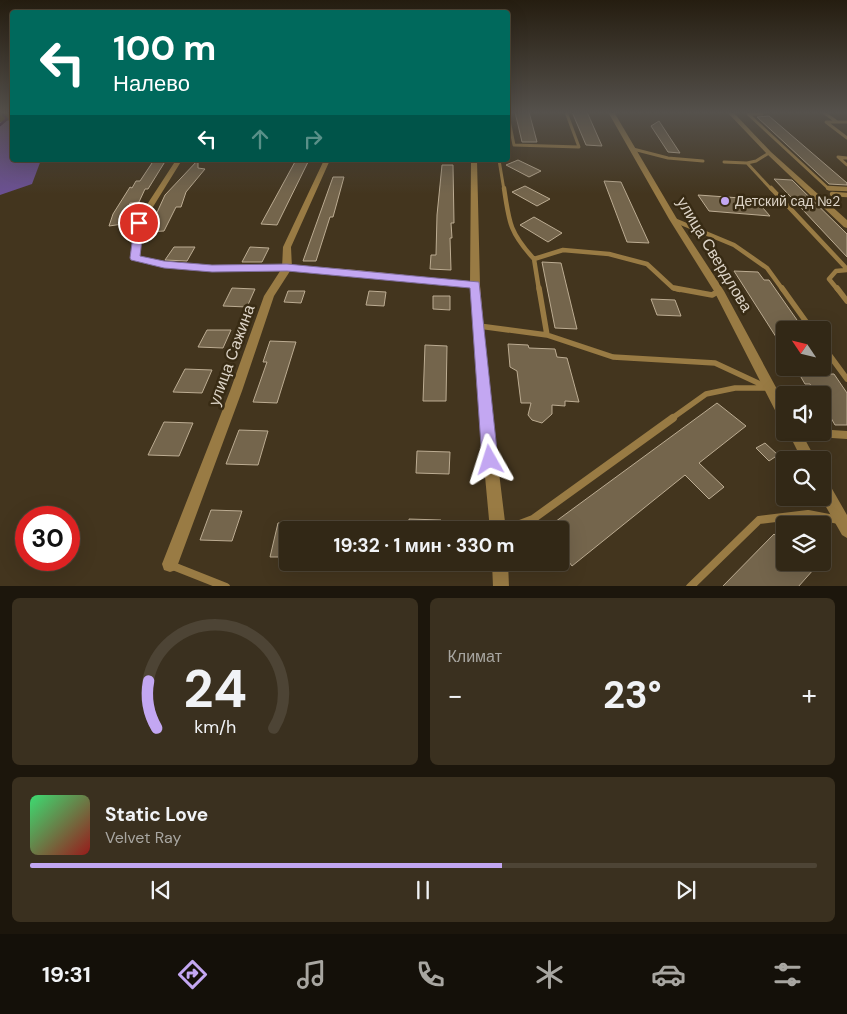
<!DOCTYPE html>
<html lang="ru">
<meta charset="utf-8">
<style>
:root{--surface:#322816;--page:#3a301f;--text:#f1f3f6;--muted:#a8a6a1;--line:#4d4435;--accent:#c3a7f2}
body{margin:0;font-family:"DM Sans",sans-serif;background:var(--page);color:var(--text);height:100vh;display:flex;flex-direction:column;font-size:19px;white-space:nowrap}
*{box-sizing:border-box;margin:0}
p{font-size:16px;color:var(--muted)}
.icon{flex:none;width:28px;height:28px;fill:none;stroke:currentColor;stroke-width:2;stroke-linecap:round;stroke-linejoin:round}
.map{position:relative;height:586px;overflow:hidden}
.sheet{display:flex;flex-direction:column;gap:12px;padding:12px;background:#1c160c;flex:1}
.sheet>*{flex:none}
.guide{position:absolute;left:10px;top:10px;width:500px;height:152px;border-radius:5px;box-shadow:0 5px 20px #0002,0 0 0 1px var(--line);background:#00695c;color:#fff;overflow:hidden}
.needle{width:32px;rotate:305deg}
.fabs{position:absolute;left:776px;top:321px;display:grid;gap:10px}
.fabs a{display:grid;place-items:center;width:55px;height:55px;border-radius:5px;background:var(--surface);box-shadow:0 5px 20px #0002,0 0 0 1px var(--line);font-size:25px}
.speed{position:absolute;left:15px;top:506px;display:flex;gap:10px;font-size:25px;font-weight:700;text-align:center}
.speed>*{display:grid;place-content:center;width:65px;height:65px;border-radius:50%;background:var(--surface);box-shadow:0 5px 20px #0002,0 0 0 1px var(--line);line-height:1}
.speed .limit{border:8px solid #d22;background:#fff;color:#111}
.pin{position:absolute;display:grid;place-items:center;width:42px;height:42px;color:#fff;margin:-21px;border:2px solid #fff;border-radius:50%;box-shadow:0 1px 5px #0007}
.me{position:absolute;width:55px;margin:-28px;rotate:354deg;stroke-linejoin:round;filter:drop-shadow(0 0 4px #0008)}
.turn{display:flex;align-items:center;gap:18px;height:105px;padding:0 20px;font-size:22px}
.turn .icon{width:65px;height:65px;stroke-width:2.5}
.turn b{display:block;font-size:35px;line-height:42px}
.lanes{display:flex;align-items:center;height:48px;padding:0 20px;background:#0003;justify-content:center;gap:25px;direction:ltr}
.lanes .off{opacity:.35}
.big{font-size:38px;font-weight:700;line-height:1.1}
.sheet .tile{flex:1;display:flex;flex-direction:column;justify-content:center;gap:8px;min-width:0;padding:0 18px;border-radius:8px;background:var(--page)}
.sheet .dial{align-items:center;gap:0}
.dial svg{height:130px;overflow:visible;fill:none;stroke:var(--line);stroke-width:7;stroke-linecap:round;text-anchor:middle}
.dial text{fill:var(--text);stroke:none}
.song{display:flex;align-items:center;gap:15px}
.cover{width:60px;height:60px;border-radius:8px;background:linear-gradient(135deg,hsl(140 70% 55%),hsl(0 70% 35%))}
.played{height:5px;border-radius:2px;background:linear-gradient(90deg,var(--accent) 60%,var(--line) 60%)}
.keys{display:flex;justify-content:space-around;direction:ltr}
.heat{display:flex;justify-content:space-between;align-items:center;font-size:28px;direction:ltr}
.sheet .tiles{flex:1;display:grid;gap:12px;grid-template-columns:1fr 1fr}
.tile:last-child{grid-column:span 2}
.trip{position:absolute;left:279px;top:521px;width:290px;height:50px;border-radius:5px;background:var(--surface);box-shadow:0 5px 20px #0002,0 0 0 1px var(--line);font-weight:700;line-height:50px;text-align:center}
.tab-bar{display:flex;height:80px;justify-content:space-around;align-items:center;background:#141009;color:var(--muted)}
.tab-bar .icon{width:35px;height:35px}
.tab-bar .on{color:var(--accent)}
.tab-bar b{font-size:22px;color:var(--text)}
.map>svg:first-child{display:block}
.green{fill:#6b5093}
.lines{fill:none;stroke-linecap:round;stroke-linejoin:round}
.stream{stroke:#2a014c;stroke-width:2.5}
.building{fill:#74654c;stroke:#bcac92}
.service-far3{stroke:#997b44;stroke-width:3}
.service-far2{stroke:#997b44;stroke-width:4.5}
.service-far1{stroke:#997b44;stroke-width:5.5}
.service{stroke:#997b44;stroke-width:8}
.minor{fill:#997b44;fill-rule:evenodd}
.tertiary{fill:#997b44;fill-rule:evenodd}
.route{fill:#c3a7f2;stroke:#7f6d9d}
.poi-dot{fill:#c3a7f2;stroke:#382b14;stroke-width:2}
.labels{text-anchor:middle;stroke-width:5;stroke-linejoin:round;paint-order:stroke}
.far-poi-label{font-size:14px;fill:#dcd3c6;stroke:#382b14;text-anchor:start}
.street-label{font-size:16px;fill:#dcd3c6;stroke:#382b14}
</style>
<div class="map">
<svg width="847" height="587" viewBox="0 0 847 587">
<rect width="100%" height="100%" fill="#43351e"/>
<!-- green -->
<path class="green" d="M12 120V160H41L32 184 0 195V122Z"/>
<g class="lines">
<!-- stream -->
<path class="stream" d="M0 125 7 119 1 112"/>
</g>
<!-- building -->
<path class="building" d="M515 112H529L537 142H522Z
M572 112H587L602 146 586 145Z
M769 116 847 183V185L829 184 757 117Z
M659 121 680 153 668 152 651 126Z
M154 160H166L148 189H145L139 202 130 203 123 224 109 226 113 214 130 187 132 188 136 181H140Z
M198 160V168L205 169 186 192 181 207H176L164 231 148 232 165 195Z
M296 160H309L277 225 261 224Z
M518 160 541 171 529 177 506 165Z
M442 165H453L454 223H451L452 238H450L451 270 430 269 431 255H436L437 215Z
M333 177H344L333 217H330L316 261H303Z
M774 179 792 180 847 234V257Z
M604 181 621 182 649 243 627 242Z
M525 186 550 199 537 206 512 192Z
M698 195 755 199 770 216 709 211Z
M534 217 562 233 548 242 520 225Z
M174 247H195L187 261 165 260Z
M250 247 269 248 262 262H242Z
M542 262 561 263 577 329 555 328Z
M734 271 758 272 764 280H769L804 330H785V351Z
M232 288 255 289 247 307 223 306Z
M288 291H305L301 303 284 302Z
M369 291 386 292 384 306 366 305Z
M433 296H450V310L433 309Z
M651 299 675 300 681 316 657 315Z
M207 330H231L223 348 198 347Z
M270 341 296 342 277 403 253 402 267 362H263Z
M508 344 528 345 529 348 555 349 557 357 567 358 579 402 565 401V406L552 405V414L542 423 532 420 528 415 531 403H521L517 371 510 367Z
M425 345 447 346 446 401H423Z
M799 368H823L827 374H834L847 393V425H835L827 411H822V395H816L810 384H805L798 372H802Z
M185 369 212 370 202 393 173 392Z
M717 403 746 426 699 463 724 487 709 499 685 475 572 566 560 550V530H544Z
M164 422 193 423 179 456 148 455Z
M239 430 268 431 258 465 226 464Z
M765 443 778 455 769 461 756 448Z
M417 451 450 452 449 474 416 473Z
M211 510 242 511 232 541 200 540Z
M409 519 441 520V530H409Z
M278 523H288V557H270Z
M774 534 785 544V562H806L814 569 798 587H722Z"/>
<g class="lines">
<!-- service-far3 -->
<path class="service-far3" d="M760 112 762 114H748L829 189H847
M823 112 837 122
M508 115 514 145 579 147 566 112
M847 122H826L847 138
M633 149 668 158 703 161
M769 153 756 161 747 163 772 190
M847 158 838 157 847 165
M499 160 504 190
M724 162 747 163"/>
<!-- service-far2 -->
<path class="service-far2" d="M504 188C509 223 510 233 534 259
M771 188 847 269
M828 188 847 189
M832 194 847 195
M674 220 734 245 767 268 783 290
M135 258C185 271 234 267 286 268 347 269 414 279 475 285
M539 290 534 259 563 250 609 254 647 264 673 288 680 290
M838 290 829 279 836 271 847 270"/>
<!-- service-far1 -->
<path class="service-far1" d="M539 288 547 335
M674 288 712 295 719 291
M782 288 812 330
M837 288 847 301
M479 326 547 335 613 357 715 363 769 388H735L706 394 671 419
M822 345 847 379"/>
<!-- service -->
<path class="service" d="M802 432 847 435
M504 530 533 519 673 418
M173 566 226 587
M690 587 759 520 808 514 839 520"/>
<!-- minor -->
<path class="minor" d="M727 112H733L771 152 847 220V228L844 227 767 154Z
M176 160H182L143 223 140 258 138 260H132L130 258 135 223Z
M324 160H330L291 247 292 268 274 296 242 391 178 564 176 570 170 572 164 570 162 564 230 391 264 296 282 268 283 247Z
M471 160H477L480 285 489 390 506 530H490L477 390 470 285Z
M492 562H508L509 587H493Z"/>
<!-- tertiary -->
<path class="tertiary" d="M608 112H614L677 219 724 291 785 404V422L780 420 714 291 669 219Z
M788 432H801L816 460H802Z
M822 478 827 480 847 515V538L842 535 821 498H822Z"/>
</g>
<!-- sky -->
<linearGradient id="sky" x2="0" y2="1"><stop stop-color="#251d10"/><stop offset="0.58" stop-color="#55514c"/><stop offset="1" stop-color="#55514c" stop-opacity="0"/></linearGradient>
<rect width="847" height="194" fill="url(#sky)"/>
<!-- route -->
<path class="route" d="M135 221 144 223 140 256 164 261 212 265 287 264 479 282 498 460 496 465 490 467 485 465 482 460 470 288 287 271 212 272 164 268 131 260 130 258Z"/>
<!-- markers -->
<circle class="poi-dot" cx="725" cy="201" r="5"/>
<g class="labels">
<!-- far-poi labels -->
<g class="far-poi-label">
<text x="735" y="206">Детский сад №2</text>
</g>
<!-- street labels -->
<g class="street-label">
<text transform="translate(715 254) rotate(59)" y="6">улица Свердлова</text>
<text transform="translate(231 355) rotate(-70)" y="6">улица Сажина</text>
</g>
</g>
</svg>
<div class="fabs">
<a><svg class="needle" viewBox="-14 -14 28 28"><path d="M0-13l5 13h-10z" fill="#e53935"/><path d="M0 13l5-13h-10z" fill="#a8a6a1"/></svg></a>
<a><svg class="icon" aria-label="sound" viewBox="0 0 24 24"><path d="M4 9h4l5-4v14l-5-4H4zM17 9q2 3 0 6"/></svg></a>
<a><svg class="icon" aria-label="search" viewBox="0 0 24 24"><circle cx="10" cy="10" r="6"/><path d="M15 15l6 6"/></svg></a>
<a><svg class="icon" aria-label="layers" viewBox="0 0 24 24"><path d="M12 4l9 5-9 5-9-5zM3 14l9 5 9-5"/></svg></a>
</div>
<div class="speed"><div class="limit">30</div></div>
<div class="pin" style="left:139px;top:223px;background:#d93025"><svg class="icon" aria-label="arrive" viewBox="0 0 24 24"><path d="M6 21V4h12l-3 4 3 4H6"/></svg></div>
<svg class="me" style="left:490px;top:460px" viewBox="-20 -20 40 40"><path d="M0-17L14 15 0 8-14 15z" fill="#c3a7f2" stroke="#fff" stroke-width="4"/></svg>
<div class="trip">19:32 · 1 мин · 330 m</div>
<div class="guide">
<div class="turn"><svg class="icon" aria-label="left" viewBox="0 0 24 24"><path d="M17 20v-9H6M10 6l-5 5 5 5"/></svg><div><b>100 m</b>Налево</div></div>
<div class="lanes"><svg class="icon" aria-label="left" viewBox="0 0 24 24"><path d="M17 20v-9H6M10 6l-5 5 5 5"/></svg><svg class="icon off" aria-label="ahead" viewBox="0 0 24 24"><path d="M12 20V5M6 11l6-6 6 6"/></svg><svg class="icon off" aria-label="right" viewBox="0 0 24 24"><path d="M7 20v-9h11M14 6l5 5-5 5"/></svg></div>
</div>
</div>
<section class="sheet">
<div class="tiles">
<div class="tile dial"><svg viewBox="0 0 100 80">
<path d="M14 69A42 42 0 1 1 86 69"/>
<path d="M14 69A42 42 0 0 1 9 40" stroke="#c3a7f2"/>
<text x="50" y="56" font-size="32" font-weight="700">24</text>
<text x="50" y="72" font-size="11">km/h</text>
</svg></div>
<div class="tile"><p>Климат</p>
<div class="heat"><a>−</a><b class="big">23°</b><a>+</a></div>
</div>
<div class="tile">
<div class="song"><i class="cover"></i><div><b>Static Love</b><p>Velvet Ray</p></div></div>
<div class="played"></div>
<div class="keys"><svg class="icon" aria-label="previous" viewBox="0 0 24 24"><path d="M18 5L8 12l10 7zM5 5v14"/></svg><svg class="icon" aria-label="pause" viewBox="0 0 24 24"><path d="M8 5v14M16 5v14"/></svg><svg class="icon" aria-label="next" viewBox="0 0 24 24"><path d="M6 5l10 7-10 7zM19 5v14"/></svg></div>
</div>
</div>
</section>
<nav class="tab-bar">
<b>19:31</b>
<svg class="icon on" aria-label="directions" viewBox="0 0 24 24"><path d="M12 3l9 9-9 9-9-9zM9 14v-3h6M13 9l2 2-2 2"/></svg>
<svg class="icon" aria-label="music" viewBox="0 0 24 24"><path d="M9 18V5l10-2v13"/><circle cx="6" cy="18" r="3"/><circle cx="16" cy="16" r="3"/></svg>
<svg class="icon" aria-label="phone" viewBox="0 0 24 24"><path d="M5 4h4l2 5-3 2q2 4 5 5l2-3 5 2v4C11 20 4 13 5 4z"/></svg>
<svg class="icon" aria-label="climate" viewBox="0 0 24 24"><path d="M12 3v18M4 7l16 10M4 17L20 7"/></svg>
<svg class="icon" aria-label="car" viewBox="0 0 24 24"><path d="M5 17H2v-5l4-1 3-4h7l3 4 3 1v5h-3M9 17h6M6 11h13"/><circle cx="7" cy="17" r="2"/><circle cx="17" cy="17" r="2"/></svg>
<svg class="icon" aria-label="filters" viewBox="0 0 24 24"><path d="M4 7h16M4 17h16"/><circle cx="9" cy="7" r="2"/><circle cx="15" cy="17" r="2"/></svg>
</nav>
